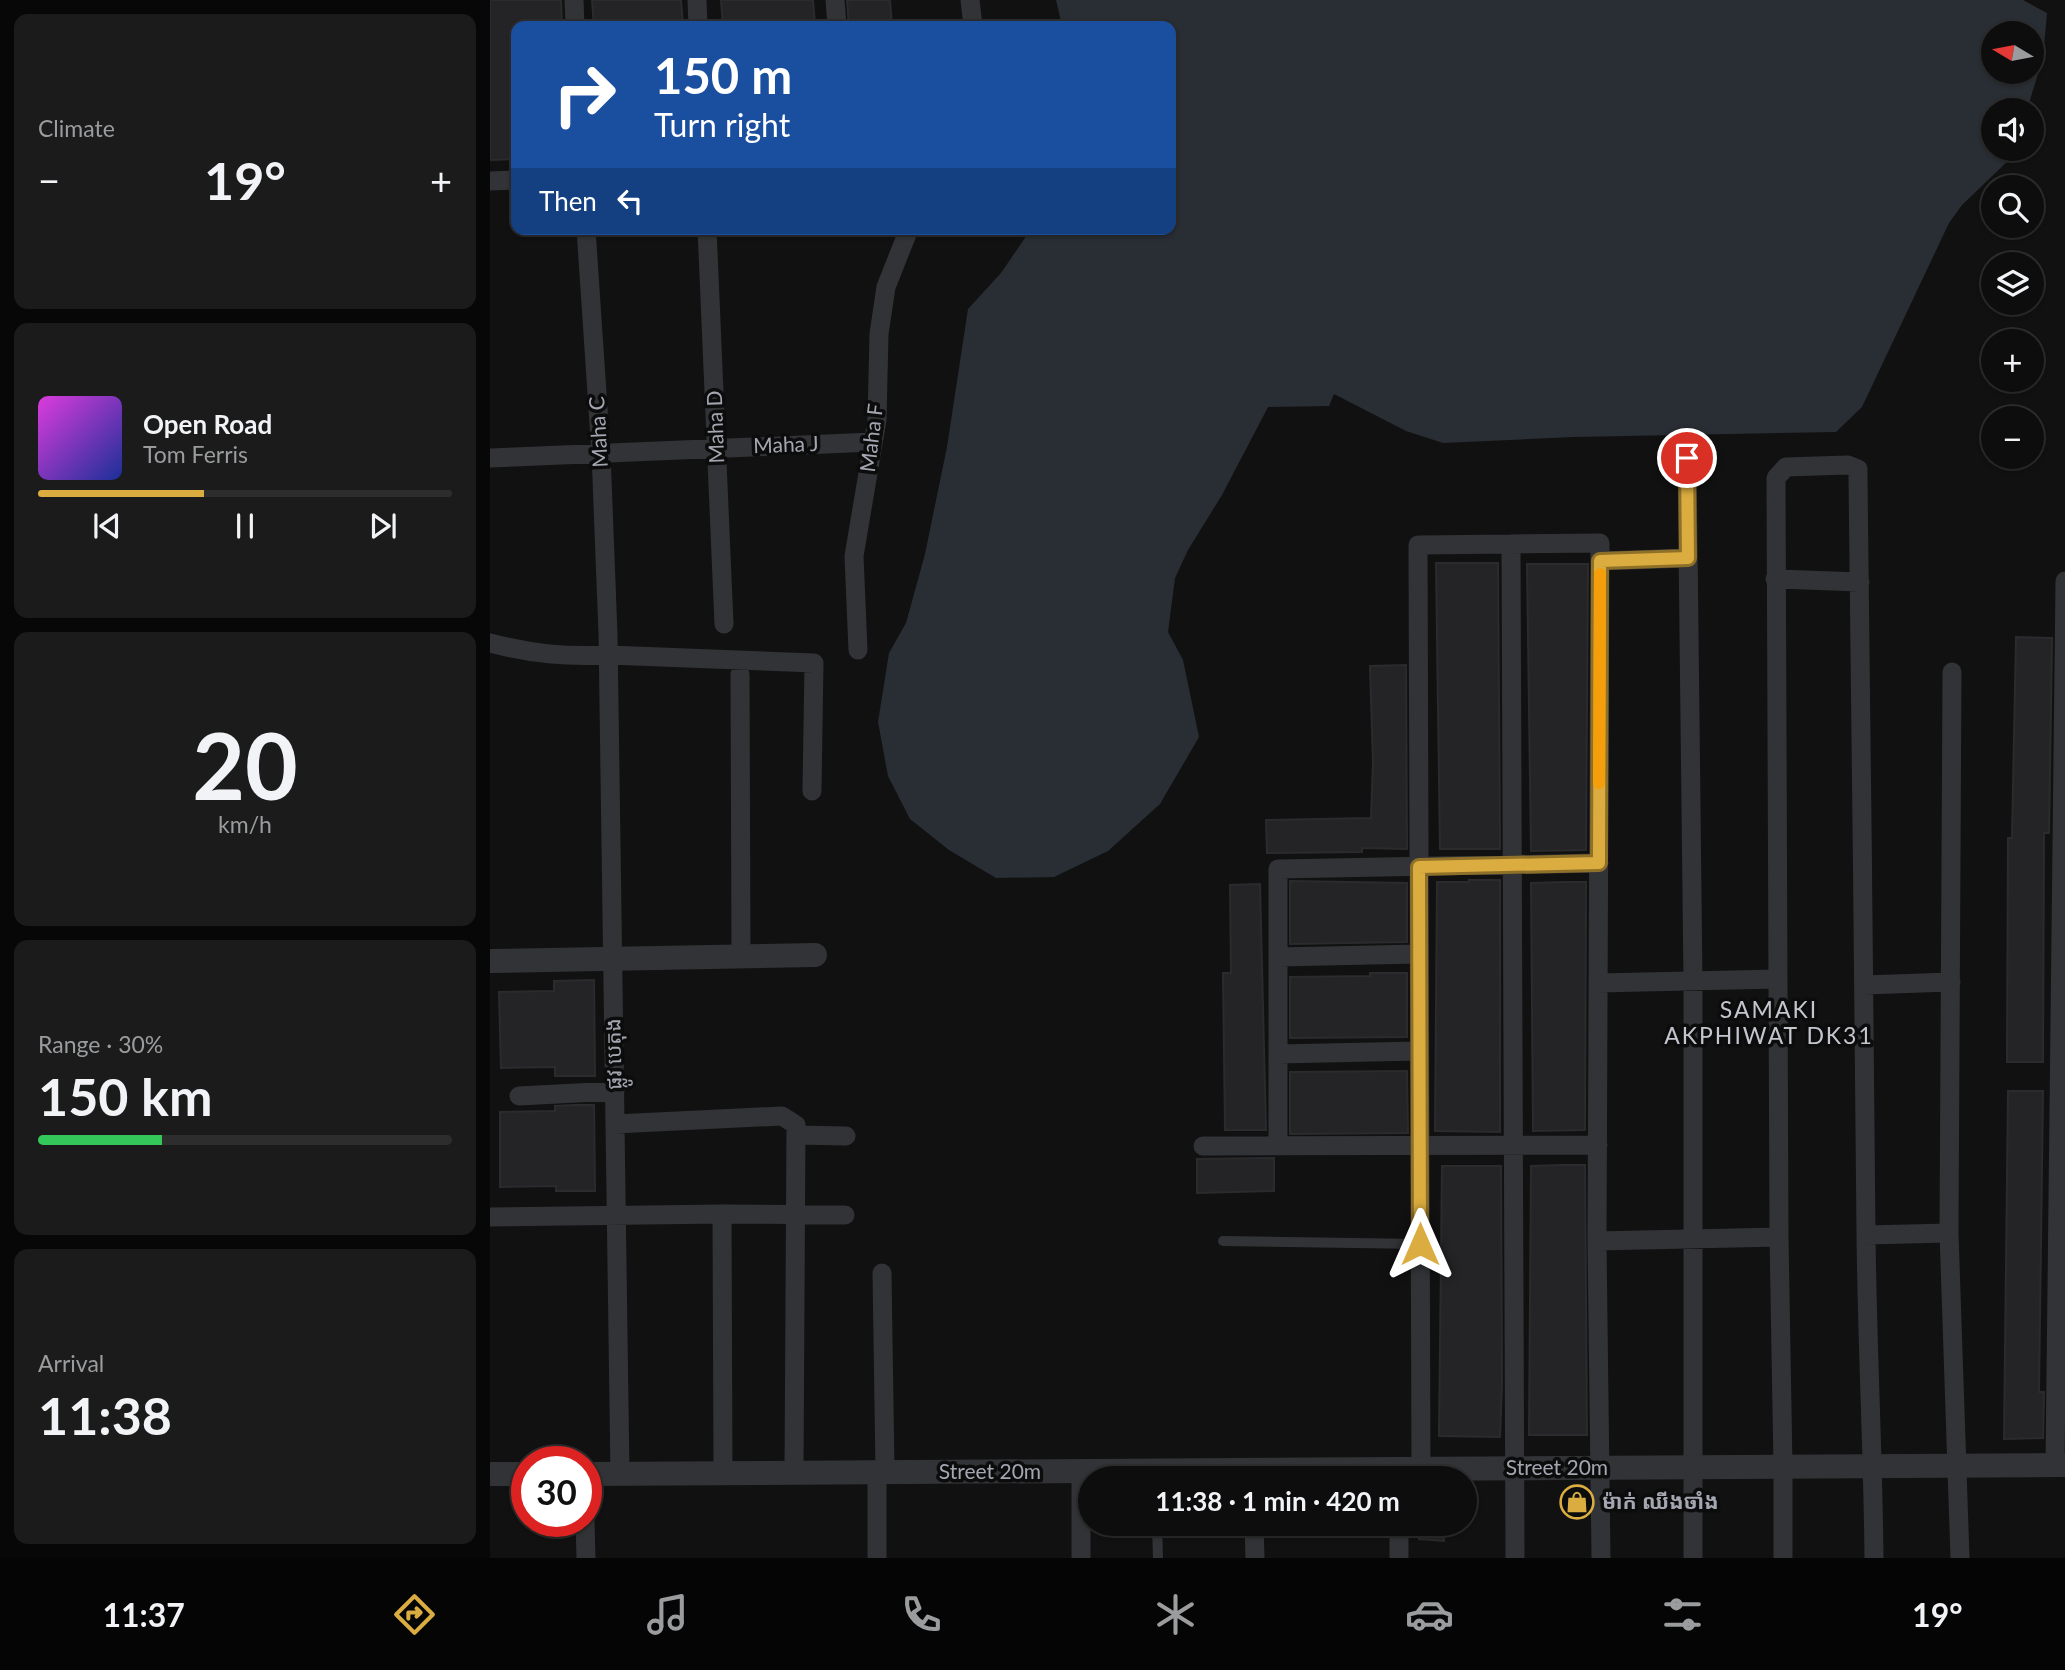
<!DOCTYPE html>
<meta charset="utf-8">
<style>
:root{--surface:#0d0d0e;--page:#1b1b1c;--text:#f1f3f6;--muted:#9a9c9e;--line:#2d2d2e;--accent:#dbac3f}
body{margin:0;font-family:Lato,"Noto Sans Khmer",sans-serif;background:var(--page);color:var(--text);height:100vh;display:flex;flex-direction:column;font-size:26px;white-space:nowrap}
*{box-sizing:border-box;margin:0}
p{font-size:23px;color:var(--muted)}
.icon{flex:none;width:38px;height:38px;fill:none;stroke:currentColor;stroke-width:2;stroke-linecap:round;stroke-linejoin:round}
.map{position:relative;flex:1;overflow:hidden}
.sheet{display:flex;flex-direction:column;gap:14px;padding:14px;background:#070708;width:490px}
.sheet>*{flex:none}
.banner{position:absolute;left:21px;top:21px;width:665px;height:214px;border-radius:14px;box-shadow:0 2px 5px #0004,0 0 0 2px var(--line);background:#1a4fa0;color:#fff;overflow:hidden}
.needle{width:46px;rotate:280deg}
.fabs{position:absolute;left:1491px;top:21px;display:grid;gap:14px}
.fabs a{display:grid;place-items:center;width:63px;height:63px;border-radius:50%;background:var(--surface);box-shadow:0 2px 5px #0004,0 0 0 2px var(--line);font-size:35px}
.speed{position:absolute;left:21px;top:1446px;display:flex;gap:14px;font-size:35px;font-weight:700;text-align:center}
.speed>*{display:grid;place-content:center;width:91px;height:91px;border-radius:50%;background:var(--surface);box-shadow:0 2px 5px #0004,0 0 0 2px var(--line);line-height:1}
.speed .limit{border:10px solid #d22;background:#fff;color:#111}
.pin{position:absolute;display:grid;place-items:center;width:60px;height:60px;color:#fff;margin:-30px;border:4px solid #fff;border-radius:50%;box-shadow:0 2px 7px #0007}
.me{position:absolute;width:77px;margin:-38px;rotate:0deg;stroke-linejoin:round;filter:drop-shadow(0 0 5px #0008)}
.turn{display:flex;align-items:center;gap:24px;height:147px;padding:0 28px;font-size:32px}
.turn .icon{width:91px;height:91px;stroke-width:2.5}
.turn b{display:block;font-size:49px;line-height:60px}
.then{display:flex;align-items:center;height:66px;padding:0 28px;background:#0003;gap:14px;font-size:26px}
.big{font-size:52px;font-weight:700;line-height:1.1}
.sheet .card{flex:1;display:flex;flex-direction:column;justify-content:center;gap:10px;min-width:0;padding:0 24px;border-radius:14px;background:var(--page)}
.sheet .dial{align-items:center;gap:0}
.dial b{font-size:91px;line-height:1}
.song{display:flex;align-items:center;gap:21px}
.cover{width:84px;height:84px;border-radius:10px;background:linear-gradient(135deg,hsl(300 70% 55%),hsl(230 70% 35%))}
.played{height:7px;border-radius:4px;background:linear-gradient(90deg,var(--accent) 40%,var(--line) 40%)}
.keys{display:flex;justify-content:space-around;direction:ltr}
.heat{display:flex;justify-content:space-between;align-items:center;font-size:38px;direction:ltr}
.charge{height:10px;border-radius:5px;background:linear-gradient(90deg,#34c759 30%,var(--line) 0)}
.trip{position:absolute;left:588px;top:1466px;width:399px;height:70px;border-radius:35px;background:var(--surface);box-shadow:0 2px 5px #0004,0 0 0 2px var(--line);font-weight:700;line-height:70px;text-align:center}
.menu{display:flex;height:112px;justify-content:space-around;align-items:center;background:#050506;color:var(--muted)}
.menu .icon{width:49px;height:49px}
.menu .active{color:var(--accent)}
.menu b{font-size:32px;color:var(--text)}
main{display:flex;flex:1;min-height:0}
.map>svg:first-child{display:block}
.water{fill:#292e34;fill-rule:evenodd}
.building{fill:#242426;stroke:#2b2b2e;stroke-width:2}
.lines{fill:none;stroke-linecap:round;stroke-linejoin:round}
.service{stroke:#323336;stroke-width:10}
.minor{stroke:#323336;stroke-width:19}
.tertiary{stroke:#323336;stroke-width:24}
.route-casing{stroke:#8e7029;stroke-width:18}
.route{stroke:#dbac3f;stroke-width:12}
.slow{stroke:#f59e0b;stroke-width:12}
.labels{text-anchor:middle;stroke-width:7;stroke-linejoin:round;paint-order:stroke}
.street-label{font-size:21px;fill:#a4a7b1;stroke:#0c0c0d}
.poi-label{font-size:21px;font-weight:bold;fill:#a4a7b1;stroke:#0c0c0d;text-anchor:start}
.neighbourhood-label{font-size:23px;letter-spacing:2px;fill:#c4c6cd;stroke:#0c0c0d}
</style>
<main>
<section class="sheet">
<div class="card"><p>Climate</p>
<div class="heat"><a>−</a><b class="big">19°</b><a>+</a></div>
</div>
<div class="card">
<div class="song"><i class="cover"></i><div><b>Open Road</b><p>Tom Ferris</p></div></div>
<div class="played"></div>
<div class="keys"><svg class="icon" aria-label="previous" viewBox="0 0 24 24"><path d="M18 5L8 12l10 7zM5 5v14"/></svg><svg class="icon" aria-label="pause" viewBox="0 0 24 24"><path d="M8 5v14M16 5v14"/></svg><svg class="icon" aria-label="next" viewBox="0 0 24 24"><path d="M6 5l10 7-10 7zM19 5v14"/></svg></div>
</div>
<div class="card dial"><b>20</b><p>km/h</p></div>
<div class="card"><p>Range · 30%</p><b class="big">150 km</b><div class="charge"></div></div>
<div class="card"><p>Arrival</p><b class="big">11:38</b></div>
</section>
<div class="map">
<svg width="1575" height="1558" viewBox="0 0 1575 1558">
<rect width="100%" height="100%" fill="#111112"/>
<!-- water -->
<path class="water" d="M566 0H1533L1557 13 1553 57 1537 110H1503V149H1525L1523 156 1472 205 1459 223 1372 407 1346 432 1083 437 953 443 916 431 844 394 839 406 778 407 732 495 698 550 685 578 678 632 693 660 709 737 670 804 618 851 564 877 506 878 459 850 420 819 398 776 388 722 399 653 416 623 435 554 457 447 478 309 511 273 541 229H681V26H572ZM1503 33H1542V72H1503Z"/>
<!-- building -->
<path class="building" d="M0 0H71L72 26H26V159L0 160Z
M102 0H191L193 26H104Z
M231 0H323L325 26H233Z
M357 0H400L402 26H359Z
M946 563H1008L1010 849H950Z
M1037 564H1098L1096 850 1041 851Z
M1526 637 1562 638 1559 833H1554L1553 1062H1517L1518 838H1522Z
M916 665 917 849 872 848V852L777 853 776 820 881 818 883 762 880 666Z
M979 880H1010V1132L945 1131 947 882H979Z
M800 881 917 883V942L800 944Z
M1074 882H1096L1095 1130 1043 1131 1041 883Z
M770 884 776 1130H735L733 973H741L740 885Z
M880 973H917V1037L800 1038V977L880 976Z
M104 980 105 1076H65V1067L11 1068 9 992 64 991V981Z
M917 1071 918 1133 800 1134V1072Z
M1518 1091H1553L1549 1392H1554L1553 1438 1514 1439Z
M84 1105H104L105 1191H66V1186L10 1187V1112L65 1111V1106Z
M784 1158V1191L707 1193V1159Z
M1071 1165H1095L1097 1435H1039L1041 1166Z
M952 1166H1011L1012 1383 1010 1437 949 1436Z
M930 1524H955L954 1541 929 1539Z"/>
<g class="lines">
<!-- service -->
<path class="service" d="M733 1241 930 1244
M667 1524 668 1558"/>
<!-- minor -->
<path class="minor" d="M84 0 85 26
M207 0 208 26
M345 0 347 26
M480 0 483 26
M0 181 26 180
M96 229 111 453 118 634 130 1474
M217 229 234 624
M0 458 383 442
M1197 458 1203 981V1558
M1021 544 1110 543 1107 1241 1111 1558
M1110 561 1198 558
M1285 579 1370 582
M0 643C42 654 76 657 119 655L324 663 322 791
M368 650 364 556 387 420 389 334 396 287 419 229
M1462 672 1459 1233 1470 1558
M250 674 251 956
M788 957 929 954
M1108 983 1288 979
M1374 985 1461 982
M788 1054 929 1051
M29 1096 125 1091
M125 1124 292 1116 306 1125 304 1473
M307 1135 356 1136
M788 1145V869L1109 863
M713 1146 1108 1145
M232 1214 233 1473
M0 1217 232 1214 355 1215
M1376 1235 1459 1233
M1107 1241 1289 1237
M392 1273 395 1472
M1565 1465 1575 581
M931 1469 928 545 1021 544 1025 1558
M387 1472V1558
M95 1521 96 1558
M764 1524 765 1558
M909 1524V1558
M591 1558V1471
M1293 1558V1467L1289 1237 1286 478 1296 467 1358 465 1368 469V478C1372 730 1373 981 1376 1233 1377 1341 1383 1449 1384 1558"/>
<!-- tertiary -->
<path class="tertiary" d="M0 961 325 955
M0 1474H37
M96 1474 1575 1465"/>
</g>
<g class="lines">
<defs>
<path id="route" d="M930 1244 929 867 1109 863 1110 561 1198 558 1197 458"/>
</defs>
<!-- route casing -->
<use href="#route" class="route-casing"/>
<!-- route -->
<use href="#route" class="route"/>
<!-- slow -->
<path class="slow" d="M1109 783 1110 574"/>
</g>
<!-- icons -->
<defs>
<symbol id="shop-ring" viewBox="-11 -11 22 22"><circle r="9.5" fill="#0c0c0d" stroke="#dbac3f" stroke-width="1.5"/><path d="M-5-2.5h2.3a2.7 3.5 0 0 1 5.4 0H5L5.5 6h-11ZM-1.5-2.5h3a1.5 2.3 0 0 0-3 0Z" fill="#dbac3f"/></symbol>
</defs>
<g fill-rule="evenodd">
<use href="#shop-ring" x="1068" y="1483" width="38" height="38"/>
</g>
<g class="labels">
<!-- street labels -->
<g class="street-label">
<text transform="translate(226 427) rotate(-92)" y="7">Maha D</text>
<text transform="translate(109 432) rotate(-93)" y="7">Maha C</text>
<text transform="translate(382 438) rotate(-83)" y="7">Maha F</text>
<text transform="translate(296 445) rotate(-2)" y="7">Maha J</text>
<text transform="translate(124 1054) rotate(-91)" y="7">ផ្លូវ បេតុង</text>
<text x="1067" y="1475">Street 20m</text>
<text x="500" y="1479">Street 20m</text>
</g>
<!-- poi labels -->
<g class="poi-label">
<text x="1112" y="1509">ម៉ាក់ ឈីងចាំង</text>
</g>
<!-- neighbourhood labels -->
<g class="neighbourhood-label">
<text x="1279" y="1018">SAMAKI<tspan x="1279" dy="26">AKPHIWAT DK31</tspan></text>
</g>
</g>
</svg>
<div class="fabs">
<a><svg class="needle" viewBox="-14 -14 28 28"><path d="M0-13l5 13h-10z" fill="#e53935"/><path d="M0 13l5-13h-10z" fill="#9a9c9e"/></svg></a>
<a><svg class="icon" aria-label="sound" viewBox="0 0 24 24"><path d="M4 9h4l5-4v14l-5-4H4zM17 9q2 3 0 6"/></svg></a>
<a><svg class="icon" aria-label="search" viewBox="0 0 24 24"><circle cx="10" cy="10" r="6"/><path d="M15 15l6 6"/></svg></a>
<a><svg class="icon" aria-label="layers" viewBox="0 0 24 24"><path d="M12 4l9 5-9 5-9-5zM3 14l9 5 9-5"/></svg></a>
<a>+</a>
<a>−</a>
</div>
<div class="speed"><div class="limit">30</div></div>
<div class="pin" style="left:1197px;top:458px;background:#d93025"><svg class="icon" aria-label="arrive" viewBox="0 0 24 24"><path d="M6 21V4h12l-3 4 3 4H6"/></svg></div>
<svg class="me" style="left:930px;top:1244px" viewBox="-20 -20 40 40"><path d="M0-17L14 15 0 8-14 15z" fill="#dbac3f" stroke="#fff" stroke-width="4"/></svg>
<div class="trip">11:38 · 1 min · 420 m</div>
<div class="banner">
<div class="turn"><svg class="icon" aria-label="right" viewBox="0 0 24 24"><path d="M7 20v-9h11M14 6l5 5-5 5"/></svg><div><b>150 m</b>Turn right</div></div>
<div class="then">Then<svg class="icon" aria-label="left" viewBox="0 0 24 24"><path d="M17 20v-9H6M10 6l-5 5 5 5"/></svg></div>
</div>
</div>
</main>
<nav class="menu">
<b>11:37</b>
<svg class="icon active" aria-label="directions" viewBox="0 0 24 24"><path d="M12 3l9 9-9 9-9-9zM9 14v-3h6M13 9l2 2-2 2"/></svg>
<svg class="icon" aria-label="music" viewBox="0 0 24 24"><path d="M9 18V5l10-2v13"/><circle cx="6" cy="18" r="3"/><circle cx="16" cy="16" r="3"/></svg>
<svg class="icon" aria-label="phone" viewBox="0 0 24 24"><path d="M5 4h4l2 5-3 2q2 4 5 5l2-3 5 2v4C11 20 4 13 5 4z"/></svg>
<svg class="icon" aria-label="climate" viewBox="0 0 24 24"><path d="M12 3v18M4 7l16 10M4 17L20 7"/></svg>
<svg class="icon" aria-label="car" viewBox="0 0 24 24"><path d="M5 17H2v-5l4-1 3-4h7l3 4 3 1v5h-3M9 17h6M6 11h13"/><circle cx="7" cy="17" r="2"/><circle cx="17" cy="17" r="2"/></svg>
<svg class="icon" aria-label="filters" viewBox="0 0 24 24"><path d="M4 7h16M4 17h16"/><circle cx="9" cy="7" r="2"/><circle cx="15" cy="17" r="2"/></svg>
<b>19°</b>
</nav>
